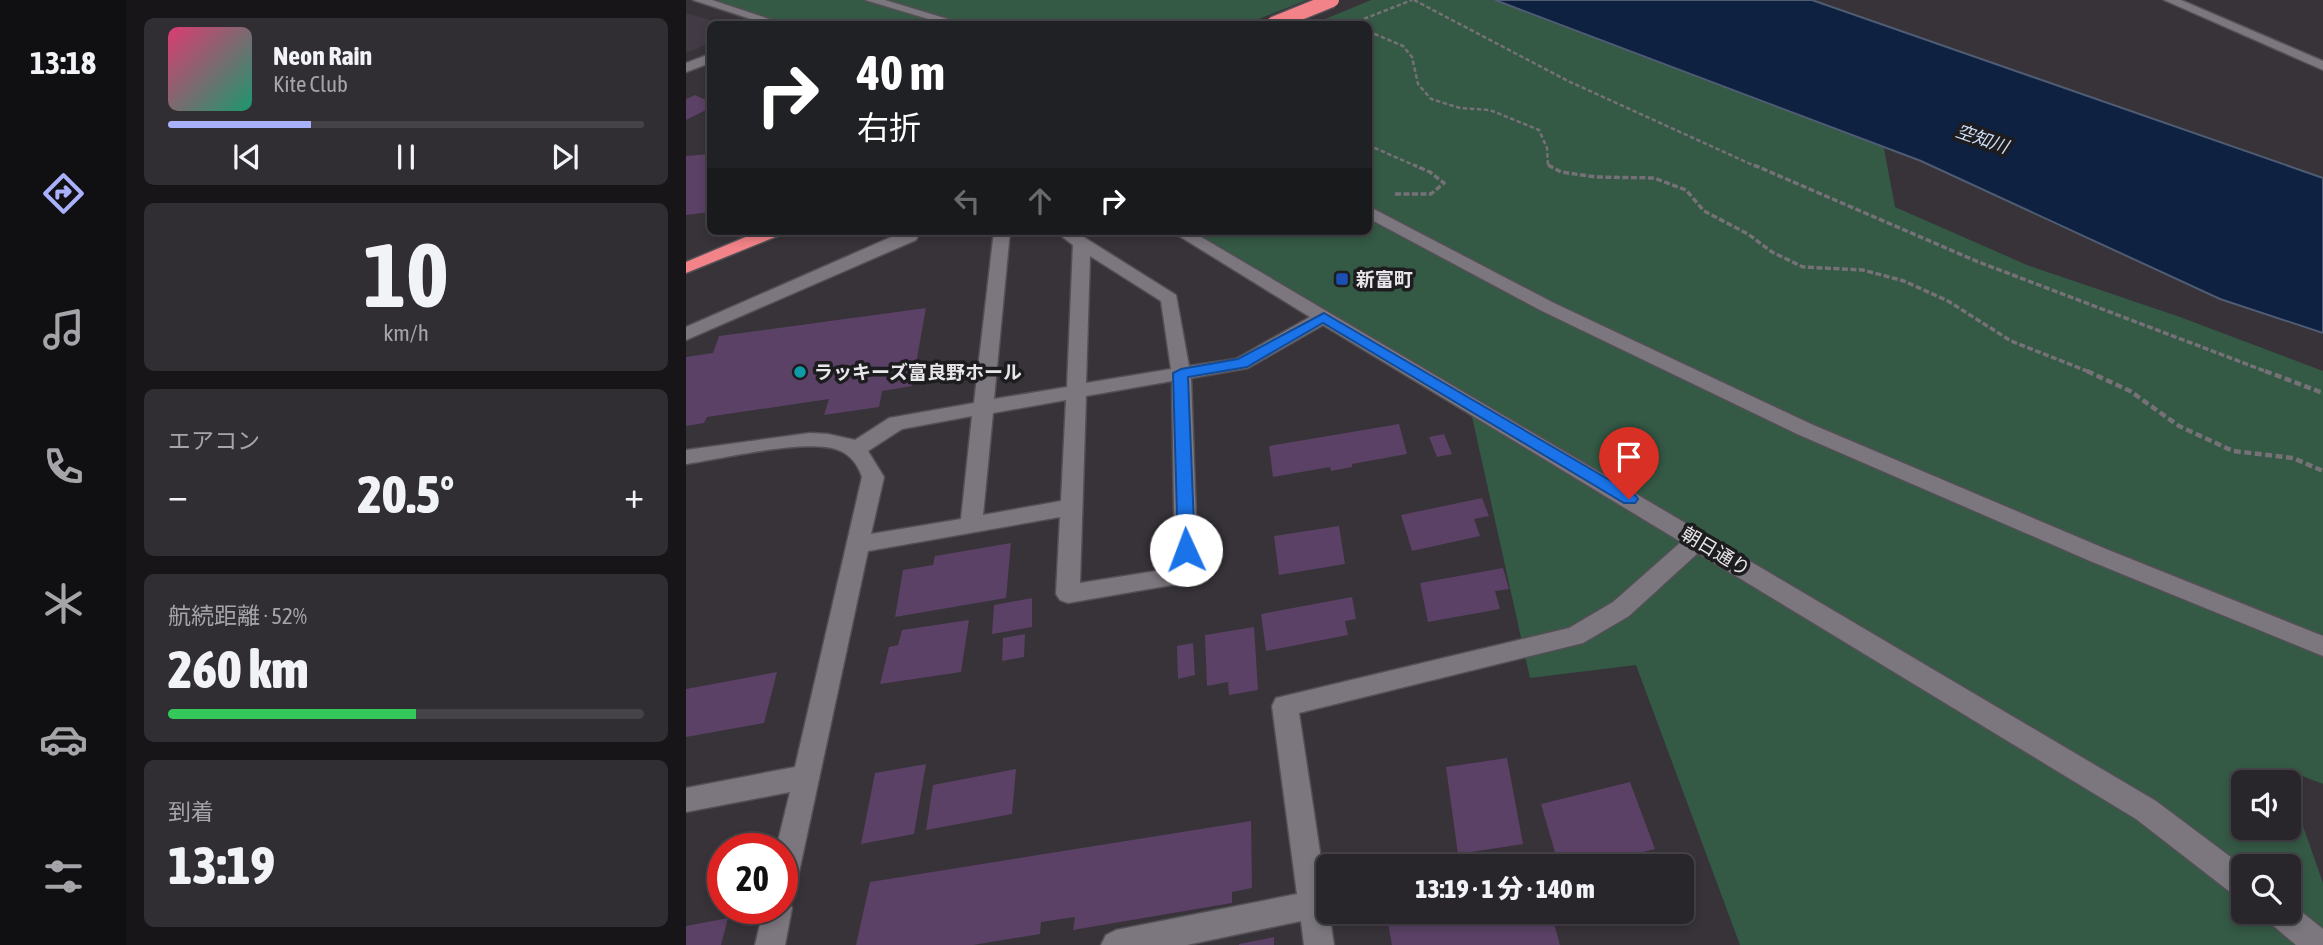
<!DOCTYPE html>
<html lang="ja">
<meta charset="utf-8">
<style>
:root{--surface:#29262b;--page:#312e33;--text:#f1f3f6;--muted:#a5a5a9;--line:#454347;--accent:#a9b0fc}
body{margin:0;font-family:"Asap Condensed","Noto Sans JP",sans-serif;background:var(--page);color:var(--text);height:100vh;display:flex;flex-direction:column;font-size:26px;white-space:nowrap}
*{box-sizing:border-box;margin:0}
p{font-size:23px;color:var(--muted)}
.icon{flex:none;width:38px;height:38px;fill:none;stroke:currentColor;stroke-width:2;stroke-linecap:round;stroke-linejoin:round}
.map{position:relative;flex:1;overflow:hidden}
.sheet{display:flex;flex-direction:column;gap:18px;padding:18px;background:#171518;width:560px}
.sheet>*{flex:none}
.banner{position:absolute;left:21px;top:21px;width:665px;height:214px;border-radius:10px;box-shadow:0 4px 10px #0003,0 0 0 2px var(--line);background:#202124;color:#fff;overflow:hidden}
.tools{position:absolute;left:1545px;top:770px;display:grid;gap:14px}
.tools a{display:grid;place-items:center;width:70px;height:70px;border-radius:10px;background:var(--surface);box-shadow:0 4px 10px #0003,0 0 0 2px var(--line);font-size:35px}
.speed{position:absolute;left:21px;top:833px;display:flex;gap:14px;font-size:35px;font-weight:700;text-align:center}
.speed>*{display:grid;place-content:center;width:91px;height:91px;border-radius:50%;background:var(--surface);box-shadow:0 4px 10px #0003,0 0 0 2px var(--line);line-height:1}
.speed .limit{border:10px solid #d22;background:#fff;color:#111}
.pin{position:absolute;display:grid;place-items:center;width:60px;height:60px;color:#fff;margin:-72px -30px;border-radius:50% 50% 50% 0;rotate:-45deg;box-shadow:0 0 7px #0007}
.pin .icon{rotate:45deg}
.me{position:absolute;width:77px;margin:-38px;rotate:358deg;stroke-linejoin:round;filter:drop-shadow(0 0 5px #0008)}
.turn{display:flex;align-items:center;gap:24px;height:147px;padding:0 35px;font-size:32px}
.turn .icon{width:91px;height:91px;stroke-width:2.5}
.turn b{display:block;font-size:49px;line-height:60px}
.lanes{display:flex;align-items:center;height:66px;padding:0 35px;background:#0003;justify-content:center;gap:35px;direction:ltr}
.lanes .off{opacity:.35}
.big{font-size:52px;font-weight:800;line-height:1.1}
.sheet .widget{flex:1;display:flex;flex-direction:column;justify-content:center;gap:10px;min-width:0;padding:0 24px;border-radius:10px;background:var(--page)}
.sheet .dial{align-items:center;gap:0}
.dial b{font-size:91px;line-height:1}
.song{display:flex;align-items:center;gap:21px}
.cover{width:84px;height:84px;border-radius:10px;background:linear-gradient(135deg,hsl(340 70% 55%),hsl(160 70% 35%))}
.played{height:7px;border-radius:4px;background:linear-gradient(90deg,var(--accent) 30%,var(--line) 30%)}
.keys{display:flex;justify-content:space-around;direction:ltr}
.heat{display:flex;justify-content:space-between;align-items:center;font-size:38px;direction:ltr}
.charge{height:10px;border-radius:5px;background:linear-gradient(90deg,#34c759 52%,var(--line) 0)}
.trip{position:absolute;left:630px;top:854px;width:378px;height:70px;border-radius:10px;background:var(--surface);box-shadow:0 4px 10px #0003,0 0 0 2px var(--line);font-weight:800;line-height:70px;text-align:center}
main{display:flex;flex:1;min-height:0}
.tab-bar{display:flex;flex-direction:column;width:126px;justify-content:space-around;align-items:center;background:#100f11;color:var(--muted)}
.tab-bar .icon{width:49px;height:49px}
.tab-bar .selected{color:var(--accent)}
.tab-bar b{font-size:32px;color:var(--text)}
.map>svg:first-child{display:block}
.built{fill:#423a45}
.green{fill:#345945;fill-rule:evenodd}
.water{fill:#0e2140;stroke:#4f5c73;stroke-width:2}
.building{fill:#5a4165}
.lines{fill:none;stroke-linecap:round;stroke-linejoin:round}
.minor-casing{stroke:#535055;stroke-width:3}
.highway-casing{stroke:#535055;stroke-width:3}
.path-far2{stroke:#757177;stroke-width:2.5;stroke-dasharray:4.5 2.5;stroke-linecap:butt}
.path-far1{stroke:#757177;stroke-width:3.5;stroke-dasharray:6 2.5;stroke-linecap:butt}
.path{stroke:#757177;stroke-width:4.5;stroke-dasharray:7 3.5;stroke-linecap:butt}
.minor{fill:#7c777e;fill-rule:evenodd}
.highway{fill:#f28388;fill-rule:evenodd}
.highway-bridge-casing{stroke:#535055;stroke-width:17;stroke-linecap:butt}
.highway-bridge{stroke:#f28388;stroke-width:14}
.route{fill:#1a73e8;stroke:#114b97;stroke-width:2}
.transit-dot{fill:#1a4fb4;stroke:#1d1c1e;stroke-width:2.5}
.culture-dot{fill:#0f9aa8;stroke:#1d1c1e;stroke-width:2.5}
.labels{text-anchor:middle;stroke-width:7;stroke-linejoin:round;paint-order:stroke}
.far-water-label{font-size:18px;font-style:italic;fill:#cddcf5;stroke:#1d1c1e}
.poi-label{font-size:19px;font-weight:bold;fill:#e8e6ea;stroke:#1d1c1e;text-anchor:start}
.street-label{font-size:19px;fill:#e8e6ea;stroke:#1d1c1e}
</style>
<main>
<nav class="tab-bar">
<b>13:18</b>
<svg class="icon selected" aria-label="directions" viewBox="0 0 24 24"><path d="M12 3l9 9-9 9-9-9zM9 14v-3h6M13 9l2 2-2 2"/></svg>
<svg class="icon" aria-label="music" viewBox="0 0 24 24"><path d="M9 18V5l10-2v13"/><circle cx="6" cy="18" r="3"/><circle cx="16" cy="16" r="3"/></svg>
<svg class="icon" aria-label="phone" viewBox="0 0 24 24"><path d="M5 4h4l2 5-3 2q2 4 5 5l2-3 5 2v4C11 20 4 13 5 4z"/></svg>
<svg class="icon" aria-label="climate" viewBox="0 0 24 24"><path d="M12 3v18M4 7l16 10M4 17L20 7"/></svg>
<svg class="icon" aria-label="car" viewBox="0 0 24 24"><path d="M5 17H2v-5l4-1 3-4h7l3 4 3 1v5h-3M9 17h6M6 11h13"/><circle cx="7" cy="17" r="2"/><circle cx="17" cy="17" r="2"/></svg>
<svg class="icon" aria-label="filters" viewBox="0 0 24 24"><path d="M4 7h16M4 17h16"/><circle cx="9" cy="7" r="2"/><circle cx="15" cy="17" r="2"/></svg>
</nav>
<section class="sheet">
<div class="widget">
<div class="song"><i class="cover"></i><div><b>Neon Rain</b><p>Kite Club</p></div></div>
<div class="played"></div>
<div class="keys"><svg class="icon" aria-label="previous" viewBox="0 0 24 24"><path d="M18 5L8 12l10 7zM5 5v14"/></svg><svg class="icon" aria-label="pause" viewBox="0 0 24 24"><path d="M8 5v14M16 5v14"/></svg><svg class="icon" aria-label="next" viewBox="0 0 24 24"><path d="M6 5l10 7-10 7zM19 5v14"/></svg></div>
</div>
<div class="widget dial"><b>10</b><p>km/h</p></div>
<div class="widget"><p>エアコン</p>
<div class="heat"><a>−</a><b class="big">20.5°</b><a>+</a></div>
</div>
<div class="widget"><p>航続距離 · 52%</p><b class="big">260 km</b><div class="charge"></div></div>
<div class="widget"><p>到着</p><b class="big">13:19</b></div>
</section>
<div class="map">
<svg width="1637" height="945" viewBox="0 0 1637 945">
<rect width="100%" height="100%" fill="#373339"/>
<!-- built -->
<path class="built" d="M0 13 38 24H24V43L0 53Z"/>
<!-- green -->
<path class="green" d="M13 0H621L560 24H92Z
M685 0H833L1196 138 1209 207 1341 265 1494 317 1637 371V784L1598 769 1602 782H1558V828H1603V786L1637 883V945H1054L950 665 844 678 783 403 493 231H682V24H627ZM1558 866H1603V912H1558Z"/>
<!-- water -->
<path class="water" d="M809 0H1126L1637 178V333L1534 299 1235 161Z"/>
<!-- building -->
<path class="building" d="M9 95 24 102V108L0 120V99Z
M24 154V212L0 215V156Z
M240 308 226 386 196 391 193 407 138 415 143 399 21 417 18 423 0 426V357L27 353 33 336Z
M713 424 721 454 666 464V467L645 471 644 467 587 477 583 446Z
M758 434 766 454 751 457 743 437Z
M796 498 803 516 788 519 794 536 726 551 715 515Z
M653 526 659 564 593 575 588 536Z
M325 543 320 598 209 617 217 570 247 565 249 556Z
M817 568 823 589 809 591 814 609 742 622 734 583Z
M666 597 670 619 659 621 662 635 580 651 575 614Z
M346 598V627L306 634 308 605Z
M283 620 275 672 194 684 203 647 212 645 216 630Z
M568 627 572 690 543 695 542 682 521 686 519 635Z
M339 634 338 657 316 661 317 638Z
M507 643 509 675 492 679 491 646Z
M91 672 78 723 0 737V689Z
M821 758 837 844 772 854 760 767Z
M240 764 228 834 175 844 189 773Z
M330 769 326 814 240 830 247 785Z
M944 782 969 849 901 866H873L855 804Z
M565 821 566 888 546 892V903L387 930 389 917 355 922 354 934 287 945H170L184 882Z
M700 912H865L874 945H706Z
M42 918 35 945H0V926Z
M588 937V945H553V944Z"/>
<g class="lines">
<defs>
<path id="minor" d="M7 0H26L98 24H80Z
M179 0H199L278 24H259Z
M1478 0H1495L1637 61V70Z
M24 54V63L0 72V63Z
M682 206 868 303 1125 424 1420 549 1637 636V656L1404 561 1111 434 856 311 682 218Z
M219 231H235L230 240 0 340V327Z
M308 231H324L308 399 381 387 387 245 369 231H388L490 295 503 366 550 359 624 317 485 231H505L1470 801 1558 867V898L1548 895 1450 819 1012 553 943 616 897 643 613 713 648 945H618L615 921 501 945H415L420 935 430 930 611 894 586 706 590 698 883 628 927 602 995 542 637 325 562 368 505 378 512 575 509 581 382 603 374 600 370 594 374 517 182 551 110 886 106 896 101 898 106 908 99 945H69L78 908H96V849H90L104 792 0 812V788L109 767 176 477C172 465 164 454 152 450 120 438 36 459 0 464V450L124 433 142 434 169 440 203 418 288 403ZM404 256 475 301 485 369 400 383ZM486 381 489 568 394 583 400 396ZM380 400 375 501 297 515 307 413ZM286 416 275 519 185 534 198 477 182 451 216 429Z
M1603 902 1637 929V945H1610L1583 922 1579 912H1603Z"/>
<path id="highway" d="M74 231H96L94 235 0 273V262Z"/>
</defs>
<!-- minor casing -->
<use href="#minor" class="minor-casing"/>
<!-- highway casing -->
<use href="#highway" class="highway-casing"/>
<!-- path-far2 -->
<path class="path-far2" d="M728 0 882 81 1071 167
M665 24 726 0
M682 31 717 46 726 57 732 84 745 99 774 108 804 110 853 130 861 148 862 165 865 167
M682 145 732 167"/>
<!-- path-far1 -->
<path class="path-far1" d="M862 165 875 172 910 177 968 178 1000 190 1018 211 1062 234 1086 252 1117 267 1177 270 1218 281 1262 301 1325 341 1406 373
M1068 165 1290 261 1584 373
M709 194H745L758 183 744 172 728 165"/>
<!-- path -->
<path class="path" d="M1401 371 1444 391 1493 426 1547 451 1607 458 1637 471
M1579 371 1637 393"/>
<!-- minor -->
<use href="#minor" class="minor"/>
<!-- highway -->
<use href="#highway" class="highway"/>
<defs>
<path id="highway-bridge" d="M587 24 646 0"/>
</defs>
<!-- highway-bridge casing -->
<use href="#highway-bridge" class="highway-bridge-casing"/>
<!-- highway-bridge -->
<use href="#highway-bridge" class="highway-bridge"/>
</g>
<!-- route -->
<path class="route" d="M638 313 949 495 952 499 949 503H938L637 323 561 367 502 377 509 550 506 555H494L492 550 487 373 495 369 552 359Z"/>
<!-- markers -->
<rect class="transit-dot" x="649" y="272" width="14" height="14" rx="3.5"/>
<circle class="culture-dot" cx="114" cy="372" r="7"/>
<g class="labels">
<!-- far-water labels -->
<g class="far-water-label">
<text transform="translate(1296 139) rotate(19)" y="6">空知川</text>
</g>
<!-- poi labels -->
<g class="poi-label">
<text x="670" y="286">新富町</text>
<text x="128" y="379">ラッキーズ富良野ホール</text>
</g>
<!-- street labels -->
<g class="street-label">
<text transform="translate(1030 551) rotate(31)" y="7">朝日通り</text>
</g>
</g>
</svg>
<div class="tools">
<a><svg class="icon" aria-label="sound" viewBox="0 0 24 24"><path d="M4 9h4l5-4v14l-5-4H4zM17 9q2 3 0 6"/></svg></a>
<a><svg class="icon" aria-label="search" viewBox="0 0 24 24"><circle cx="10" cy="10" r="6"/><path d="M15 15l6 6"/></svg></a>
</div>
<div class="speed"><div class="limit">20</div></div>
<div class="pin" style="left:943px;top:499px;background:#d93025"><svg class="icon" aria-label="arrive" viewBox="0 0 24 24"><path d="M6 21V4h12l-3 4 3 4H6"/></svg></div>
<svg class="me" style="left:500px;top:550px" viewBox="-20 -20 40 40"><circle r="19" fill="#fff"/><path d="M0-13L10 11 0 6-10 11z" fill="#1a73e8"/></svg>
<div class="trip">13:19 · 1 分 · 140 m</div>
<div class="banner">
<div class="turn"><svg class="icon" aria-label="right" viewBox="0 0 24 24"><path d="M7 20v-9h11M14 6l5 5-5 5"/></svg><div><b>40 m</b>右折</div></div>
<div class="lanes"><svg class="icon off" aria-label="left" viewBox="0 0 24 24"><path d="M17 20v-9H6M10 6l-5 5 5 5"/></svg><svg class="icon off" aria-label="ahead" viewBox="0 0 24 24"><path d="M12 20V5M6 11l6-6 6 6"/></svg><svg class="icon" aria-label="right" viewBox="0 0 24 24"><path d="M7 20v-9h11M14 6l5 5-5 5"/></svg></div>
</div>
</div>
</main>
